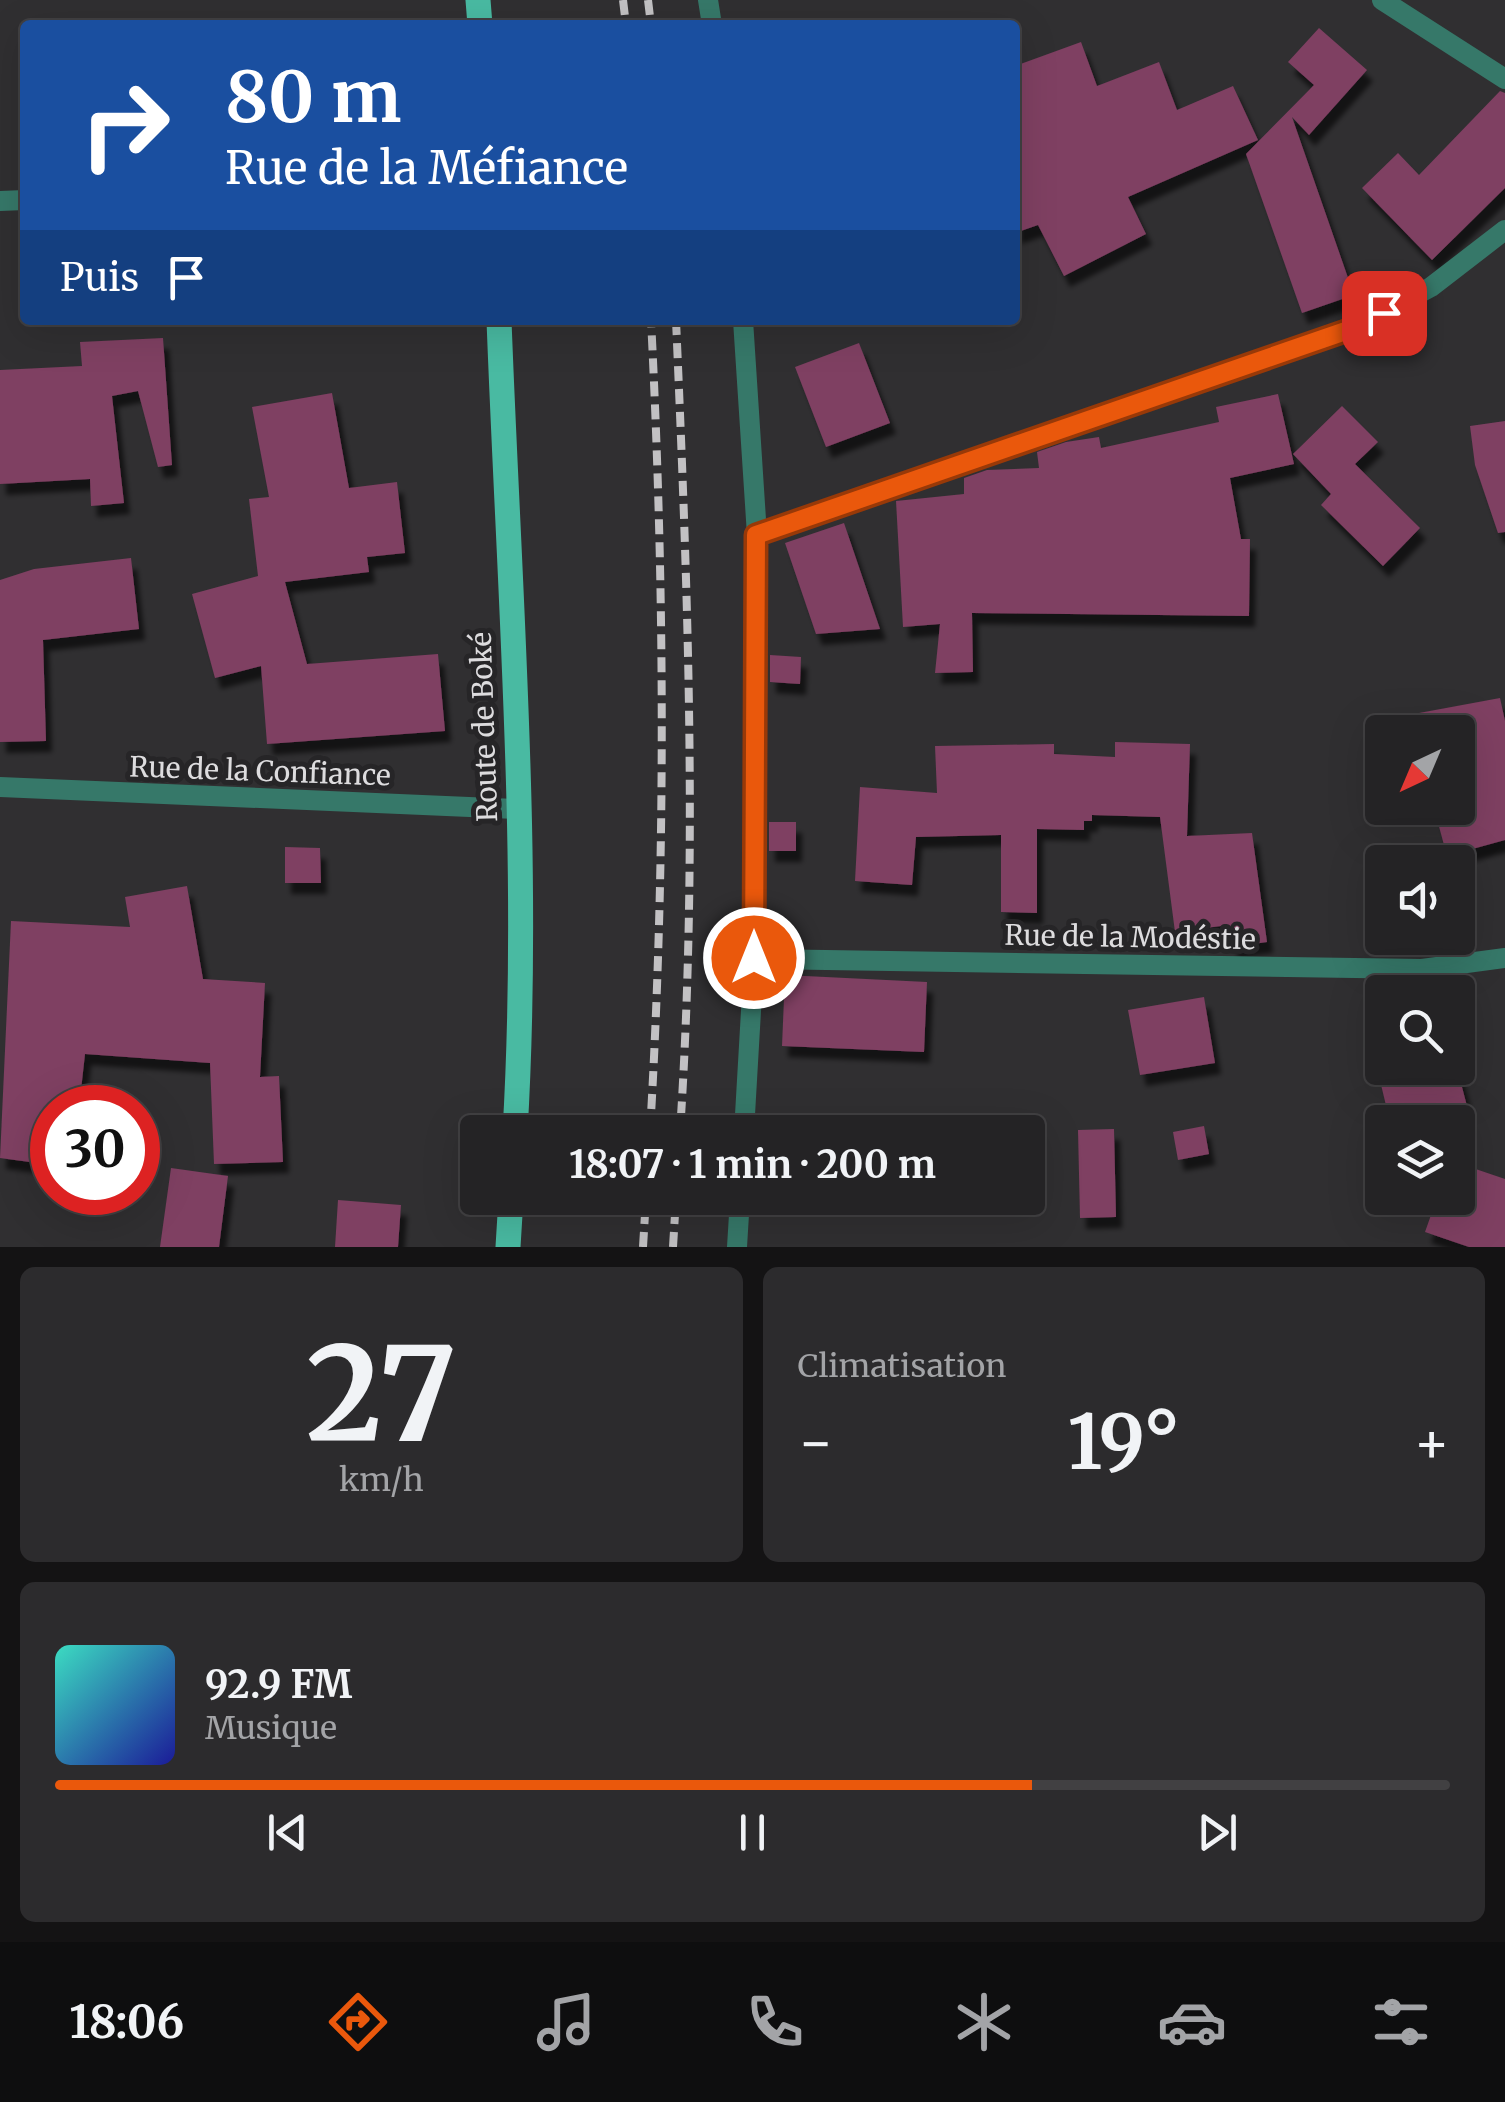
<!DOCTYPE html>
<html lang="fr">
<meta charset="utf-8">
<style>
:root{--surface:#242325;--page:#2c2b2d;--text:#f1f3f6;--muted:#a3a4a7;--line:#414042;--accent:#ea580c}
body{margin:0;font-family:Merriweather,serif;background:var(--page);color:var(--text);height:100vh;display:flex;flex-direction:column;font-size:38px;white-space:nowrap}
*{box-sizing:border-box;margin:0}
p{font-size:32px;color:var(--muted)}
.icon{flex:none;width:55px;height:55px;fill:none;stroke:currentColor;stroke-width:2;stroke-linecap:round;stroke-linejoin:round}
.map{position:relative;height:1247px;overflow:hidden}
.sheet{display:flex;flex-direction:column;gap:20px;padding:20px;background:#141314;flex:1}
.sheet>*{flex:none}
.top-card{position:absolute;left:20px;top:20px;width:1000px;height:305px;border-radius:10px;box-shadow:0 10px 40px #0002,0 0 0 2px var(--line);background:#1a4fa0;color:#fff;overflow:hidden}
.needle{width:65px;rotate:224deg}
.fabs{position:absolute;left:1365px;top:715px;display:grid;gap:20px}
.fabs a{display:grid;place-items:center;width:110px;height:110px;border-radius:10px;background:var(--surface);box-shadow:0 10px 40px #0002,0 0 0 2px var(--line);font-size:50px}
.speed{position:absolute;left:30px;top:1085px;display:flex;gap:20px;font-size:50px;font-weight:700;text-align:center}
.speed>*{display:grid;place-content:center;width:130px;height:130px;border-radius:50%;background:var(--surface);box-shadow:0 10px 40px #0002,0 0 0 2px var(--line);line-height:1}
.speed .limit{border:15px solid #d22;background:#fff;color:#111}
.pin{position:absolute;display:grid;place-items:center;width:85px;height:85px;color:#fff;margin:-42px;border-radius:20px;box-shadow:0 5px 15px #0006}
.me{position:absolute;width:110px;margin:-55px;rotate:0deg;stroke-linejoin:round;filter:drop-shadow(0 0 8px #0008)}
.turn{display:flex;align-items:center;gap:35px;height:210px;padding:0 40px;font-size:45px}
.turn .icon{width:130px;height:130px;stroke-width:2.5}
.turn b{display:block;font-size:70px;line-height:85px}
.then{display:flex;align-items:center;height:95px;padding:0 40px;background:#0003;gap:20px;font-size:38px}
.big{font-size:75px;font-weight:700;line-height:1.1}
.sheet .widget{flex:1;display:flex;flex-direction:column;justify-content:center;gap:15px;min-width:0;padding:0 35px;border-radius:15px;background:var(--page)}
.sheet .dial{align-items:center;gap:0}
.dial b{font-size:130px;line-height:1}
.song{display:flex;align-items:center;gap:30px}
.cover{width:120px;height:120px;border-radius:15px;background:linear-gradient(135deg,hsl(170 70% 55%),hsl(240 70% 35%))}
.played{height:10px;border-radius:5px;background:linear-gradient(90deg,var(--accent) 70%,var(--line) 70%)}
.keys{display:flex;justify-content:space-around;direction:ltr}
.heat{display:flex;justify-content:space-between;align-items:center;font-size:55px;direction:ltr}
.sheet .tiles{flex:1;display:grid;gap:20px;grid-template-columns:1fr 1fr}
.widget:last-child{grid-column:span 2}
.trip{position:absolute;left:460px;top:1115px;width:585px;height:100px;border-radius:10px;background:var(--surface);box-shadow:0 10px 40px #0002,0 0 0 2px var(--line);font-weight:700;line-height:100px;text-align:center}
.menu{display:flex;height:160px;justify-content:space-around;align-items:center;background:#0e0e0f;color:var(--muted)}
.menu .icon{width:70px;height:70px}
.menu .active{color:var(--accent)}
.menu b{font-size:45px;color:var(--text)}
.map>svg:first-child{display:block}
.building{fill:#7f3f62;filter:url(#shadow)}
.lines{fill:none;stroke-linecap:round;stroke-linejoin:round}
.minor{stroke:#367869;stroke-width:20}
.primary{stroke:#49baa2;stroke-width:25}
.rail{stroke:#c2c1c3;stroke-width:8;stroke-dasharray:15 8;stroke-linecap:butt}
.route-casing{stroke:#983908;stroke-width:25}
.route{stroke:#ea580c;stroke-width:18}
.labels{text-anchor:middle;stroke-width:10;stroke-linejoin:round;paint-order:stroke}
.street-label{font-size:28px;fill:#dddcde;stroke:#262527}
</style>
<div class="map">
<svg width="1505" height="1247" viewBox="0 0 1505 1247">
<defs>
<filter id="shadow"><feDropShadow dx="6" dy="11" stdDeviation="2.5" flood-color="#0009"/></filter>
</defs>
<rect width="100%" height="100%" fill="#302f31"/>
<!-- building -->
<path class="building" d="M1319 28 1367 70 1309 135 1292 117 1354 295 1302 313 1246 154 1314 85 1288 62Z
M1081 42 1097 86 1159 62 1177 110 1233 86 1258 140 1128 197 1146 234 1064 276 1038 225 1015 233V66Z
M1500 91 1505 93V188L1432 260 1362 188 1398 153 1419 175Z
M163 338 172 465 158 467 138 391 112 396 124 503 91 506 90 479 0 484V370L82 366 80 342Z
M859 343 890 423 826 447 795 367Z
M332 393 349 488 397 482 405 553 367 557 369 572 285 582 307 664 438 654 445 731 267 744 261 666 215 678 192 594 258 576 249 499 269 497 252 407Z
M1278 394 1294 464 1230 478 1241 539H1250L1249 616 972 613 973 672 935 673 940 624 903 627 896 501 964 494V478L987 470 1039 468 1037 452 1066 442 1099 437 1101 448 1219 422 1216 407Z
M1342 406 1378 442 1355 464 1420 528 1383 566 1321 505 1331 494 1293 454Z
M1505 421V532L1498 533 1475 465 1470 426Z
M844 523 880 629 816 634 785 543Z
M131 558 139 629 43 640 46 741 0 742V580L34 569Z
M770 655 801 657 800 684 770 682Z
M1500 698 1505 721V840L1447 856 1434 808H1458V732H1393L1392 718Z
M1115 742 1190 744 1187 836 1252 833 1267 942 1232 947 1229 925 1175 932 1160 817 1092 815V821H1084V830L1037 829V913L1001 912V835L916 837 912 885 855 881 860 787 937 793 935 746 1054 744V754L1115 757Z
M769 822H796V851H769Z
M285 847 320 848 321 883H285Z
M187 886 203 979 265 983 260 1077 279 1076 283 1162 214 1164 210 1063 85 1054 79 1108H52V1165L0 1158 11 921 130 927 125 897Z
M785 975 927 982 924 1052 782 1046Z
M1204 997 1215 1063 1140 1075 1128 1010Z
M1377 1068H1457L1467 1106 1390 1122Z
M1204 1126 1209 1154 1178 1160 1173 1132Z
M1114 1129 1116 1217 1080 1218 1078 1130Z
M1458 1163 1505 1179V1247H1469L1425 1232 1437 1198H1458Z
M171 1168 228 1176 219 1247H160Z
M338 1200 401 1205 398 1247H335Z"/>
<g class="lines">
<!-- minor -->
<path class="minor" d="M708 0 712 25
M1382 0 1505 79
M0 201 25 200
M743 320 757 535 754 959 744 1132
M757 535 1359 326 1431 287 1505 230
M0 787 518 809
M754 959 1422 969 1505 958
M737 1247 740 1198"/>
<!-- primary -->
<path class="primary" d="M478 0 480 25
M499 320C509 590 531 863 515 1132
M508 1247 511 1198"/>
<!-- rail -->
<path class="rail" d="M623 0 626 25
M648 0 651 25
M676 320C688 594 698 858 680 1132
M650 1132C666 862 665 591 651 320
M643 1247 646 1198
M673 1247 676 1198"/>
</g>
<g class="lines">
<defs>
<path id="route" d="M754 958 756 535 1360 326 1384 313"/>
</defs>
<!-- route casing -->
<use href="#route" class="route-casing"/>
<!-- route -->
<use href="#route" class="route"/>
</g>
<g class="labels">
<!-- street labels -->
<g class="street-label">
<text transform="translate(484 727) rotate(-92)" y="10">Route de Boké</text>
<text transform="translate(260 771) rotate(2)" y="10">Rue de la Confiance</text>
<text transform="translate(1130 937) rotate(1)" y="10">Rue de la Modéstie</text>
</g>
</g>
</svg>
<div class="fabs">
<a><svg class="needle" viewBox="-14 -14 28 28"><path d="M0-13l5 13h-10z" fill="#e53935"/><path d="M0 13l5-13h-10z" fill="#a3a4a7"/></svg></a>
<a><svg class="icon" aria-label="sound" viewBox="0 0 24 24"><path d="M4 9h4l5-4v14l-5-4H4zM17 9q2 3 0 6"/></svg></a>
<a><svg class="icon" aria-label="search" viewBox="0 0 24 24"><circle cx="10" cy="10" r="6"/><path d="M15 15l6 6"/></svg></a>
<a><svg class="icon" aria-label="layers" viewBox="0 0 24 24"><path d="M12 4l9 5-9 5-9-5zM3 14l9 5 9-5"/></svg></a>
</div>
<div class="speed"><div class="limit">30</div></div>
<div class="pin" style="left:1384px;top:313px;background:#d93025"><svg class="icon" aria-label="arrive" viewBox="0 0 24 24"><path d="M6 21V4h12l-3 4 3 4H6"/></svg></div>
<svg class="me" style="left:754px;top:958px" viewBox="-20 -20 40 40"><circle r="17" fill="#ea580c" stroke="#fff" stroke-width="3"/><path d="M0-11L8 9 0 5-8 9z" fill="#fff"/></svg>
<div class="trip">18:07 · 1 min · 200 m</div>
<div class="top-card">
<div class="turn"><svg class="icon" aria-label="right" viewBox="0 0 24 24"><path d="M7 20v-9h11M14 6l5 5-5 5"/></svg><div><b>80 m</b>Rue de la Méfiance</div></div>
<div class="then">Puis<svg class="icon" aria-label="arrive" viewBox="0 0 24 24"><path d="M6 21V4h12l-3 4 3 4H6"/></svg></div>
</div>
</div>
<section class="sheet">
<div class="tiles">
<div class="widget dial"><b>27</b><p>km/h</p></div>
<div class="widget"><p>Climatisation</p>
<div class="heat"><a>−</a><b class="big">19°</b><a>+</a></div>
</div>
<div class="widget">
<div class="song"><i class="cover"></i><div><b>92.9 FM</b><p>Musique</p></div></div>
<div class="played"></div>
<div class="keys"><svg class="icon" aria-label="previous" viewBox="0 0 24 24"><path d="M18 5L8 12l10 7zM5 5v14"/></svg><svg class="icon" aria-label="pause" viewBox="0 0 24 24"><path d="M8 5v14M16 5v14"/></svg><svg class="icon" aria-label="next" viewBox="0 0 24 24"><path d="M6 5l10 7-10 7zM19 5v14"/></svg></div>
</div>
</div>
</section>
<nav class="menu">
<b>18:06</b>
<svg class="icon active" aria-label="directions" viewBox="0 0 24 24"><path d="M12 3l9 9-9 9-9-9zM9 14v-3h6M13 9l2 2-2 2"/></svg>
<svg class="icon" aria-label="music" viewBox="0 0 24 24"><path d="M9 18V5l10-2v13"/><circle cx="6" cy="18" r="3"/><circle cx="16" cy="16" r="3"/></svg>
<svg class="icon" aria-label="phone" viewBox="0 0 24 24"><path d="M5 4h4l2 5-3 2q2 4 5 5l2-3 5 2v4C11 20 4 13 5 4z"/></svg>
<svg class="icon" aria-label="climate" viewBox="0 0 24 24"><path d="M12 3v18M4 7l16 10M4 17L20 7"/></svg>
<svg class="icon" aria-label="car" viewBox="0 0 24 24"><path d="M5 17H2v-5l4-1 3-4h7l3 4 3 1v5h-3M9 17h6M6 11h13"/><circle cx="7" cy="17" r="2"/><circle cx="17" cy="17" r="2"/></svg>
<svg class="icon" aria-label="filters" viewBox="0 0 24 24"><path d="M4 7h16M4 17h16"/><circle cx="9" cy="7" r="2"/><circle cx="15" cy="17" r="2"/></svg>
</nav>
